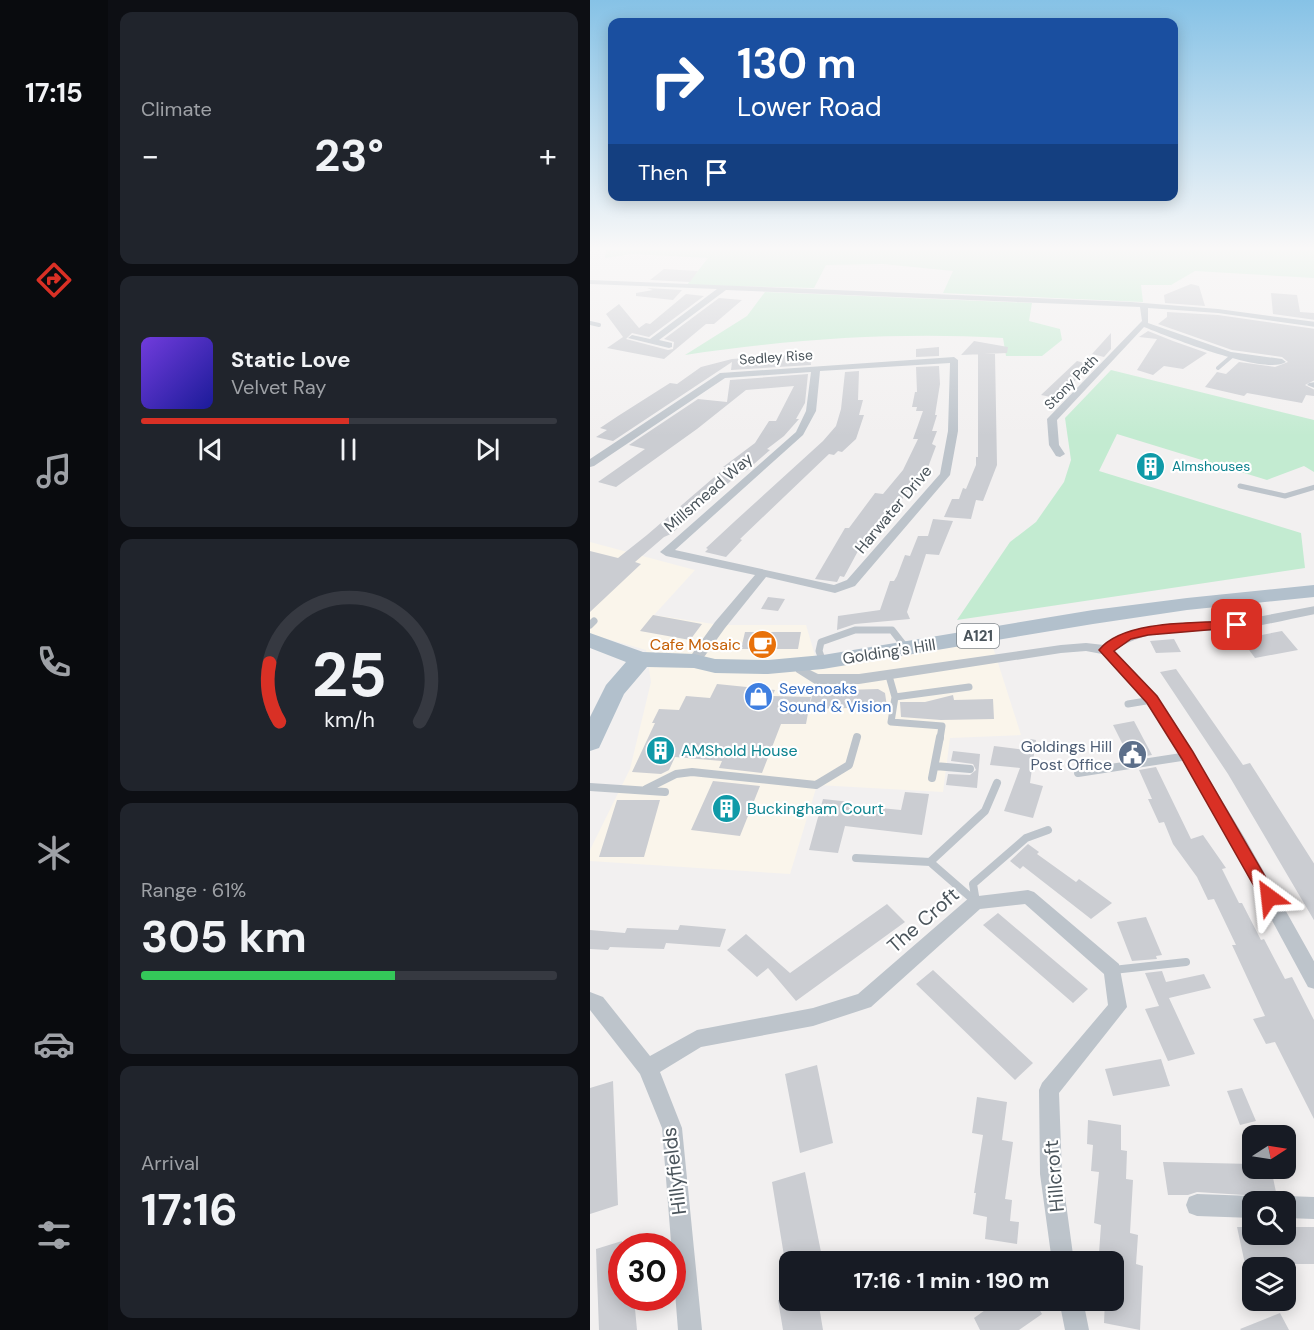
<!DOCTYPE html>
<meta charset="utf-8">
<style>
:root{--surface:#171b24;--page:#20242c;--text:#f1f3f6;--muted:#9ea1a6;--line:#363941;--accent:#d93025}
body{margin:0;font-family:"DM Sans",sans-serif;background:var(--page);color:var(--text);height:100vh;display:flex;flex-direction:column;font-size:22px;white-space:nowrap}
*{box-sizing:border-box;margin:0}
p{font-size:20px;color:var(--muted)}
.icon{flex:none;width:33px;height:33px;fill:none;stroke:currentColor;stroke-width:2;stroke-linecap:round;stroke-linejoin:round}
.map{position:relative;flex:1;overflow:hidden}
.side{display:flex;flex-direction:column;gap:12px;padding:12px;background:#0d0f14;width:482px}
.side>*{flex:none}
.hud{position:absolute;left:18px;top:18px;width:570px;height:183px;border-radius:12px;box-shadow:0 3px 15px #0003;background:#1a4fa0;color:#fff;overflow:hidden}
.needle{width:39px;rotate:78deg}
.fabs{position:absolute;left:652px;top:1125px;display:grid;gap:12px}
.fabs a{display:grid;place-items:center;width:54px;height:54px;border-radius:12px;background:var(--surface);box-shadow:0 3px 15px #0003;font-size:30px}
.speed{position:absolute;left:18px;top:1233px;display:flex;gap:12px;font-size:30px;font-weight:700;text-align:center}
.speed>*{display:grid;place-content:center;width:78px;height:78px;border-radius:50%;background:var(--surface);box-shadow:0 3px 15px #0003;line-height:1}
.speed .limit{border:9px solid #d22;background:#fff;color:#111}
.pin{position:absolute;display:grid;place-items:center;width:51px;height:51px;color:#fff;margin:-26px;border-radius:12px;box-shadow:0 3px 9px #0006}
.me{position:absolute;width:66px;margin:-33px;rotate:330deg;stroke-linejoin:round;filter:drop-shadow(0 0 4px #0008)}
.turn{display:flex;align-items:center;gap:21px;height:126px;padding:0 30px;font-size:27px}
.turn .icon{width:78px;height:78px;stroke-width:2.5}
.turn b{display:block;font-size:42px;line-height:51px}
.then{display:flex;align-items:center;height:57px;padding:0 30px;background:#0003;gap:12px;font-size:22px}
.big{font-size:45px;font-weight:700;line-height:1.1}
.side .widget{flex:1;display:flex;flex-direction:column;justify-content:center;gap:9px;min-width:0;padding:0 21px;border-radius:12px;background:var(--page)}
.side .dial{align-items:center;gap:0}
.dial svg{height:156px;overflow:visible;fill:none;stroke:var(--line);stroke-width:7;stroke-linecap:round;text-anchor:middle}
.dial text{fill:var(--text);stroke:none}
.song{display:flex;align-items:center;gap:18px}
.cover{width:72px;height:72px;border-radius:9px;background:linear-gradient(135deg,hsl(260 70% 55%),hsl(240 70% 35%))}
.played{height:6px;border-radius:3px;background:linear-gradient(90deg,var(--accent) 50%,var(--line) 50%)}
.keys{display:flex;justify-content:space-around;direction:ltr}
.heat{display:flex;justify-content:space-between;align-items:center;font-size:33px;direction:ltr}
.charge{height:9px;border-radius:4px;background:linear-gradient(90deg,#34c759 61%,var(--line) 0)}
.trip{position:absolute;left:189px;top:1251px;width:345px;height:60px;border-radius:12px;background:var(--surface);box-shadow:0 3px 15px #0003;font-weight:700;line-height:60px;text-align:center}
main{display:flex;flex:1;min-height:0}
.menu{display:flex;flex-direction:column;width:108px;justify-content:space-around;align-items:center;background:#090b0e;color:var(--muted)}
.menu .icon{width:42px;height:42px}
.menu .on{color:var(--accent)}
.menu b{font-size:27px;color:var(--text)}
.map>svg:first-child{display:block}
.commercial{fill:#faf5eb}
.green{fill:#c3ebd1}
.building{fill:#cbcdd2}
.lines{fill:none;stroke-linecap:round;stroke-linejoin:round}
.lane-far3{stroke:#bdc4cb;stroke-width:4}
.lane-far2{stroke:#bdc4cb;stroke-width:5}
.lane-far1{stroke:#bdc4cb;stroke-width:7}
.lane{stroke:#bdc4cb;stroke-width:8}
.street{fill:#bdc4cb;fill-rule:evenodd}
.primary{fill:#b2c0cc;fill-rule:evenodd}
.route{fill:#d93025;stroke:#8d1f18;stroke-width:1.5}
.labels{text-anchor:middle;stroke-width:4.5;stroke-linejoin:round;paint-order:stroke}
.far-street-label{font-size:14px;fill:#4a545b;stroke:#fff}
.far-culture-label{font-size:14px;fill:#0d838f;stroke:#fff;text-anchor:start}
.shield{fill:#fff;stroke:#80878c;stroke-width:1.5}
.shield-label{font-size:15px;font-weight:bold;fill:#4a545b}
.street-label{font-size:16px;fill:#4a545b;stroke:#fff}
.food-label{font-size:16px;fill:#c56008;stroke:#fff;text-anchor:end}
.shop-label{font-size:16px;fill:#366cbe;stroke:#fff;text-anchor:start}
.service-label{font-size:16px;fill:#4e5e75;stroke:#fff;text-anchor:end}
.culture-label{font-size:16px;fill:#0d838f;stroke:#fff;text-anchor:start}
.near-street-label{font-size:20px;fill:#4a545b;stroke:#fff}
</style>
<main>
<nav class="menu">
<b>17:15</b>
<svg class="icon on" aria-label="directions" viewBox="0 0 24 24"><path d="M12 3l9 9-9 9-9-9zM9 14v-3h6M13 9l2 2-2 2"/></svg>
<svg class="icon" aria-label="music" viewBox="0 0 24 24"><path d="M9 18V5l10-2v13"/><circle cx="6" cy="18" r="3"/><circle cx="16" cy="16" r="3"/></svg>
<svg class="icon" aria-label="phone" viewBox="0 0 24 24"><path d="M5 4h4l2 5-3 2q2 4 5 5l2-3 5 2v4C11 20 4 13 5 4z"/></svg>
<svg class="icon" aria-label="climate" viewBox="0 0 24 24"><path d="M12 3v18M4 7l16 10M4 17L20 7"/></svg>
<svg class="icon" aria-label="car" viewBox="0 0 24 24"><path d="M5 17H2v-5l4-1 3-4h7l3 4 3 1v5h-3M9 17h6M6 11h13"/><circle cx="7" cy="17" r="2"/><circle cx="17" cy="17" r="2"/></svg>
<svg class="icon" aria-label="filters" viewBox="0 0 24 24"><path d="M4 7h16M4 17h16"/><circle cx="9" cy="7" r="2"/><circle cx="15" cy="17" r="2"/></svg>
</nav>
<section class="side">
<div class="widget"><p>Climate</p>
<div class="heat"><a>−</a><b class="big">23°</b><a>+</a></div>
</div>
<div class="widget">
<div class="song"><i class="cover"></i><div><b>Static Love</b><p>Velvet Ray</p></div></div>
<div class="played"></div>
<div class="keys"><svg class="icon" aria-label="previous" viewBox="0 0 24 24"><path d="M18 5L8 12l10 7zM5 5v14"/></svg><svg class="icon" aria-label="pause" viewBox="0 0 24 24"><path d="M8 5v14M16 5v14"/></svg><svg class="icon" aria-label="next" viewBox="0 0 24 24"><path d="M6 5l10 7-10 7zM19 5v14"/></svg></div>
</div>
<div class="widget dial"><svg viewBox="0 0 100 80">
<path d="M14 69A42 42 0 1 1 86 69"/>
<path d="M14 69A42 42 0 0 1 9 39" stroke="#d93025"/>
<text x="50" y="56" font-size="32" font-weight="700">25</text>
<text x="50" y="72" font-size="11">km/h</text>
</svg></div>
<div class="widget"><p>Range · 61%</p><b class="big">305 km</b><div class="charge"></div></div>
<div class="widget"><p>Arrival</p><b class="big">17:16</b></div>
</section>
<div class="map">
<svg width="725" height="1330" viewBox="0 0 725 1330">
<rect width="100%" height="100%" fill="#f2f0f0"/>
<!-- commercial -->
<path class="commercial" d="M0 542 105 570 64 615 130 625H216L226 659 235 668 401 641 431 735 360 738 353 792 227 785 200 874 0 861V850L40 769 61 682 56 650 0 634Z"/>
<!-- green -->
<path class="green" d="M16 250H724L725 278 605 271 581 285H551L553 302 353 293 363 271 293 264 236 265 224 288 97 285 118 258 42 254 15 258Z
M175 292 442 303 439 321 470 329 472 340 452 356H416L413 338C307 332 200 339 95 355L157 316Z
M521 370 724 420V472L714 466 677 480 527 434 509 471 711 533 715 568 367 620 420 542 446 522 474 482 481 460 475 418Z"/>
<!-- building -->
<path class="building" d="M74 269 108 271 100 282 60 280Z
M601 284 609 286 615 306 575 303 574 295Z
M57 288 92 290 83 300 46 296V293L63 290Z
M681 293 707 295 710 312 725 313V320L683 314Z
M96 294 114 296 59 337 42 333 36 339 78 350 83 349 84 342 74 339 129 298 152 300 124 324H116L74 359 17 348 33 337 16 314 29 304 49 328 56 323 60 324Z
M577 312 628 315 725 329V380L715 385 725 390V396L716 395 712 403 657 393 654 396 615 387 627 372 636 374 649 362 685 367 698 362 692 357 642 350 568 324 577 317Z
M558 331 583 341 617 353 593 369 574 366 563 375 547 370 567 339 549 337Z
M521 333V349L514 357 502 354Z
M384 341 418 347 417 353 371 355Z
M349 347V356L326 357V349Z
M388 354H405L407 465 393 501 386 500 381 519 354 517 362 499H369L373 488 376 489 386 465V457H388Z
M199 355 220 356 221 365 141 370 142 362 23 441 6 437 17 430 10 428 28 416 80 383 87 384 111 367 142 359Z
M487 361 502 365 466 398 451 395Z
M349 366 350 384 345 415H347L342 431H347L342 444 346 446 337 470 326 488 320 487 311 501 307 500 295 518H292L268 551 254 577 250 576 247 582 225 579 255 528H259L285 493 293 494 313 470 328 439H323L333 411H326L327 407H322L325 392H327L326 367Z
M269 371 268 400H273L269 415H274L266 439 252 452 248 451 244 455 239 454 150 539 152 540 136 557 115 552 118 549 116 548 144 522 233 441 246 426 251 409 255 372Z
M218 374 215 403 206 419H209L194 436 177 449 180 450 157 470 151 472 81 534 74 537 45 562 51 564 0 612V551L28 558 57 535 136 467H133L165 443 179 421H186L204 386 156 390 107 429 26 487 8 482 55 449 39 445 108 399 137 402 140 380Z
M343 519 363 521 349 555 336 554 317 612 320 619 265 624 247 630 248 616 290 610 300 581H304L307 576 315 555 320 556 328 536H338Z
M178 597 195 599 188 611 171 609Z
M63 615 112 624 100 640 50 631Z
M692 631 708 650 665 658 651 639Z
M155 632H211L208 649H151Z
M584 639 591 652 566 653 560 641Z
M586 669 653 765 660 763 725 865V922L638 774 570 672Z
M127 684 185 690 182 696 221 697 216 724H191L172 773 129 768 132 761 85 757 79 770 71 774 42 772 65 723H62L69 709 89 710 96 696 120 698Z
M288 689 295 693 297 707 259 711 258 708 219 709 223 691Z
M363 695 364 700 403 699 404 719 351 720 311 717 310 702H335Z
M544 721 562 755 540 759 523 725Z
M440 739 446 740 440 783 453 786 443 818 414 811 430 768 400 765 404 746 436 750Z
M363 751 390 754 387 788 356 785 358 774 380 775 386 770 383 764 361 761Z
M566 767 601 839 613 835 636 868 632 869 649 903H652L671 940 674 939 695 979 702 977 725 1022V1121L685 1042 676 1044 663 1019 675 1016 642 945H646L624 899 618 900 607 877 583 844 574 822 569 823 558 799H562L549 770Z
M123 781 170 786 150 836 101 830Z
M315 792 339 794 332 835 255 826 248 853 219 850 233 799 261 802 260 805 311 810Z
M27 800H70L54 857H9Z
M438 844 449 852 447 854 486 882 489 879 522 903 501 919 433 866 430 869 420 861Z
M297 904 315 922 206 1001 178 968 167 977 137 950 156 934 200 973Z
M408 913 498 989 483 1003 393 925Z
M556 917 572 955 566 956 567 959 542 961 527 922Z
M90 925 136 929 130 947 76 943 74 949 20 947 18 950 0 949V930L35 933 37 928 88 930Z
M343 970 443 1063 425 1080 326 984Z
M572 971 576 982 614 974 621 988 579 998 605 1054 578 1061 555 1009 569 1006 555 973Z
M571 1059 580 1086 523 1096 515 1069Z
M227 1065 243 1143 210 1153 195 1074Z
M23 1081 28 1205 0 1214V1088Z
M652 1088 666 1121 650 1125 637 1091Z
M387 1097 417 1102 412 1140 423 1142 415 1199 422 1200 420 1221 429 1222 427 1244 395 1239 397 1217 383 1214 386 1193H384L393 1135 382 1133Z
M498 1120 531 1125V1150L537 1151 536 1179 543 1180 540 1233 548 1235 546 1264 553 1266 550 1330 514 1323 515 1300H524V1262H518V1256L509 1253 511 1225 504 1223 509 1172 501 1171 503 1145 497 1144Z
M573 1162 663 1164V1168H681L687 1197 607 1192 598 1195H578Z
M215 1172 233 1262H195L182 1182Z
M647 1227H663V1234H696V1227H725V1264H655Z
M32 1241V1298H44L47 1330H9L6 1249Z
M188 1300H228L233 1330H193Z
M409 1300H444L452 1314 429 1330H390L384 1318Z
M690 1313 699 1330H651L650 1329Z"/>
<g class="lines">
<!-- lane-far3 -->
<path class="lane-far3" d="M0 323 9 325
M628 368 642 356"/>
<!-- lane-far2 -->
<path class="lane-far2" d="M650 486 695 496 725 487"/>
<!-- lane-far1 -->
<path class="lane-far1" d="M0 625 4 621
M233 662 229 651 231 642 265 630H302L316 648
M299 676 305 697 301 722 352 726 350 739
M305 697 379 687
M538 704 562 700"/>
<!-- lane -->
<path class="lane" d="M345 766 380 769
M488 773 598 756
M342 778 350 737
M0 787 75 792
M56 789 86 774 102 772 226 785 259 765 267 737
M266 858 340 862 386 902
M340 862 395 811 407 783
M386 902 383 884 436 838 458 830
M523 970 596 962"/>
<!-- street -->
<path class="street" d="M0 280 541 302 628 309 725 322V327L628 313 558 308V323L641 352 692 359 696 362C676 376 579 337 554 327L467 420 469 445 475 454 470 457 466 456 459 445 457 419 552 321 550 307 136 290 69 340 82 343V347L79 348 38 338 42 335 60 339 127 289 0 284Z
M364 357 368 360V431L360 475 265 586 245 593 176 577 135 628 109 664H99L97 661 125 622 165 575 76 556 70 552 206 432 216 411 221 372 135 378 4 466 0 467V459L130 373ZM360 363 358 431 350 474 257 580 244 585 85 550 213 435 226 411 230 371Z
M725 382V388L717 385 719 383Z
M725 606V614C699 619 673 626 646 629 605 634 560 625 524 651L558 686 585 723 656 840 725 963V989L718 987 644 850 575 730 548 692 512 654 496 651 471 653 269 684H225L206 672 205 664 212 660 217 661 220 670 228 674H269L471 645 496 643 514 645 540 632 561 627 646 621Z
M438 890 444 892 529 964 537 1007 469 1093 472 1174 484 1262H462L450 1174 449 1090 452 1083 518 1005 514 974 435 904 390 909 281 1007 223 1026 111 1047 70 1072 92 1128 112 1330H88L72 1128 50 1074 0 1010V992L13 997 60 1056 107 1030 223 1008 268 994 380 897Z
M607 1194 663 1196 672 1202H663V1218L607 1216 599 1213 596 1205 599 1197Z
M696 1196 725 1197V1219L696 1218V1202H687Z
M469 1300H493L499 1330H475Z"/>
<!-- primary -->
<path class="primary" d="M725 585V597L597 610 503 624 233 669 178 674 125 673 104 668 57 667 34 694 9 748 0 751V717L16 685 36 662 0 648V633L53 652 104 654 125 659 178 660 233 655 503 610 597 598Z"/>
</g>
<!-- sky -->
<linearGradient id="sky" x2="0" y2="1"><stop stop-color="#86c2e6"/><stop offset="0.57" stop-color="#f9f8f8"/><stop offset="1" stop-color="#f9f8f8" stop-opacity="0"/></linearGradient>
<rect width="725" height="436" fill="url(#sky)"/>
<!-- route -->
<path class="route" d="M647 621 654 625 652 627 558 635 541 639 524 651 567 696 603 752 687 897 685 902 679 904 673 902 592 759 557 703 509 650C533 619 610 623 647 621Z"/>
<!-- icons -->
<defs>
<symbol id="building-disc" viewBox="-11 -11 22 22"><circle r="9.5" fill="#0f9aa8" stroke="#fff"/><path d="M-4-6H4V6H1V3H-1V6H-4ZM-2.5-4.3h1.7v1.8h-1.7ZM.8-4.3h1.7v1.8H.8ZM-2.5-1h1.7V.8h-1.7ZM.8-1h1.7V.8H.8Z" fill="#fff"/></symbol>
<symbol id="cafe-disc" viewBox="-11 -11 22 22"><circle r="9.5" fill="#e8710a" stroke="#fff"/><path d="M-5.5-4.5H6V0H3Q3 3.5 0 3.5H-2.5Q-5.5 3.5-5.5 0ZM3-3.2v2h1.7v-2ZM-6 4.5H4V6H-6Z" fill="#fff"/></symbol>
<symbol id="shop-disc" viewBox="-11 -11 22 22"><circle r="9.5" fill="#3f7fe0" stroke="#fff"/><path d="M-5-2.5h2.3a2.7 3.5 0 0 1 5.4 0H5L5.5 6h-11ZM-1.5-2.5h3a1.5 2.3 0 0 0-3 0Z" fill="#fff"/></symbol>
<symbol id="civic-disc" viewBox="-11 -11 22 22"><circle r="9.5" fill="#5c6f8a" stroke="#fff"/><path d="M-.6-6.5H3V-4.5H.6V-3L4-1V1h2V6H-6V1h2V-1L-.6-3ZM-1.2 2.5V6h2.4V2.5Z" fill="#fff"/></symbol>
</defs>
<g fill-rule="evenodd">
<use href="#building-disc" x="544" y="450" width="33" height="33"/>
<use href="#cafe-disc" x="156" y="628" width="33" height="33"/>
<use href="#shop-disc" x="152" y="680" width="33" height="33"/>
<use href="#building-disc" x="54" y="734" width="33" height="33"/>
<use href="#civic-disc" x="526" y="738" width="33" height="33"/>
<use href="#building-disc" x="120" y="792" width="33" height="33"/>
</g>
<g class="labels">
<!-- far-street labels -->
<g class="far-street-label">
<text transform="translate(186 357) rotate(-4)" y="5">Sedley Rise</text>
<text transform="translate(481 382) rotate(-46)" y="5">Stony Path</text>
</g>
<!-- far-culture labels -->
<g class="far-culture-label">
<text x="582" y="471">Almshouses</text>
</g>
<!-- shield labels -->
<rect class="shield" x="367" y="624" width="42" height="24" rx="4.5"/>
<g class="shield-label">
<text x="388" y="641">A121</text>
</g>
<!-- street labels -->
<g class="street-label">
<text transform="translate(118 492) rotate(-41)" y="6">Millsmead Way</text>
<text transform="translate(303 509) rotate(-50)" y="6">Harwater Drive</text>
<text transform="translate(299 651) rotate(-9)" y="6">Golding's Hill</text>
</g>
<!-- food labels -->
<g class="food-label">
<text x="151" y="650">Cafe Mosaic</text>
</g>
<!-- shop labels -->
<g class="shop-label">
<text x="189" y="694">Sevenoaks<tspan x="189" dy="18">Sound &amp; Vision</tspan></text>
</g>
<!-- service labels -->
<g class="service-label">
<text x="522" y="752">Goldings Hill<tspan x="522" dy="18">Post Office</tspan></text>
</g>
<!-- culture labels -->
<g class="culture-label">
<text x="91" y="756">AMShold House</text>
<text x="157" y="814">Buckingham Court</text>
</g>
<!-- near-street labels -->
<g class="near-street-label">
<text transform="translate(333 920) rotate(-41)" y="7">The Croft</text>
<text transform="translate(84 1171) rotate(-97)" y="7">Hillyfields</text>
<text transform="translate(464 1176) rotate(-95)" y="7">Hillcroft</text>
</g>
</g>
</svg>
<div class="fabs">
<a><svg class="needle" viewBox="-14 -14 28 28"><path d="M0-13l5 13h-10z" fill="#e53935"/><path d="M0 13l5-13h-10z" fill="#9ea1a6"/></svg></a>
<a><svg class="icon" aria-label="search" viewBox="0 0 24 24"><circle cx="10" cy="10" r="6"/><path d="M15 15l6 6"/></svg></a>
<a><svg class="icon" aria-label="layers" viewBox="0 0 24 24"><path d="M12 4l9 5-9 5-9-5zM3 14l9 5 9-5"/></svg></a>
</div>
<div class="speed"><div class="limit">30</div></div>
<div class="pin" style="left:647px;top:625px;background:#d93025"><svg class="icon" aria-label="arrive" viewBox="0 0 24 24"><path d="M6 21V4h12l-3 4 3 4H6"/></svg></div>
<svg class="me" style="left:679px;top:897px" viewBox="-20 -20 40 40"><path d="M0-17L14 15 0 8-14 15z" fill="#d93025" stroke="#fff" stroke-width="4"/></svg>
<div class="trip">17:16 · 1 min · 190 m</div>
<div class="hud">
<div class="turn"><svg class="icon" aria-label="right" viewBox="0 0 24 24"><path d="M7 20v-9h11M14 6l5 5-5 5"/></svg><div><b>130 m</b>Lower Road</div></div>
<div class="then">Then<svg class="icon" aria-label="arrive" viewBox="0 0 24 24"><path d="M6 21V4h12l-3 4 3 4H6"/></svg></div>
</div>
</div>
</main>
